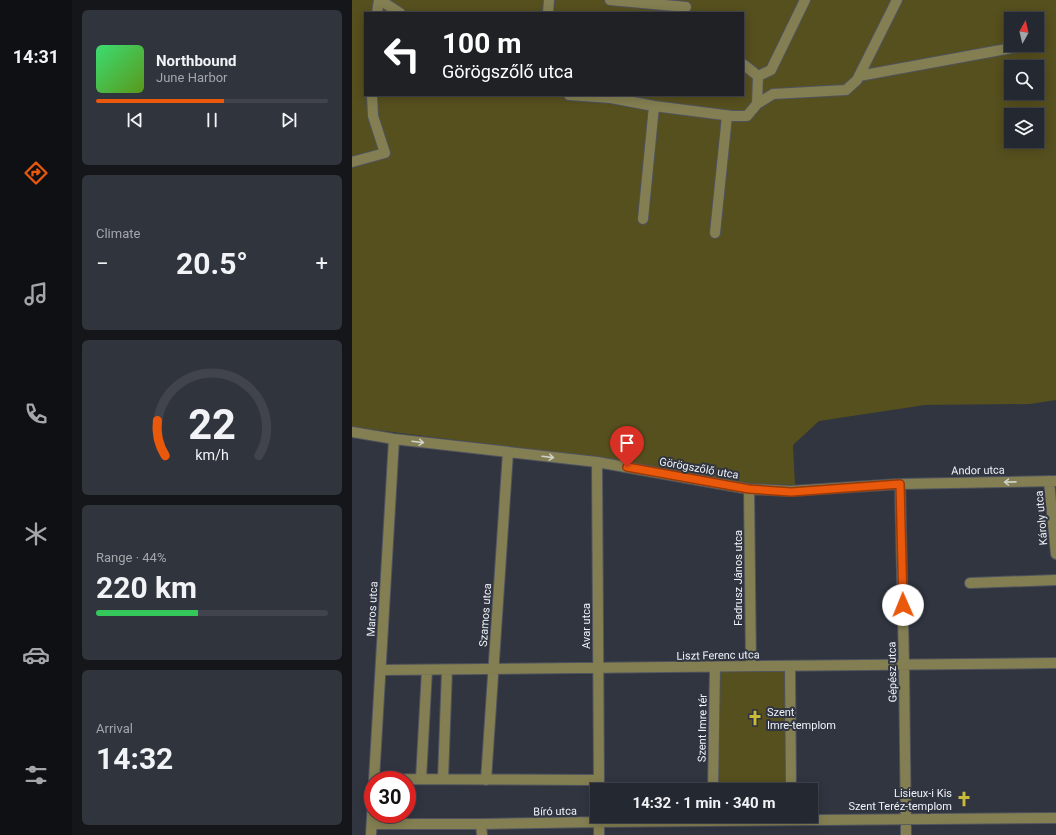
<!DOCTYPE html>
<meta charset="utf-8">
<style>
:root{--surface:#242830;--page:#30343c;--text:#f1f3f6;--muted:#a3a6ab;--line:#41444c;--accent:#ea580c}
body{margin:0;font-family:Roboto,sans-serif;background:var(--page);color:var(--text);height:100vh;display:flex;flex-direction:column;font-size:15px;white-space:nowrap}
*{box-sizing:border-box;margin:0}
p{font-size:13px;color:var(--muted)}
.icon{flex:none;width:22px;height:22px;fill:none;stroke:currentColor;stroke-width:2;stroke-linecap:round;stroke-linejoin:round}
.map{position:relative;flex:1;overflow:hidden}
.panel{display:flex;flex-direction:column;gap:10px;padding:10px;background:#14161a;width:280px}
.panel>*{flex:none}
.top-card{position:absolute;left:12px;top:12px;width:380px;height:84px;border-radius:0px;box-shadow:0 2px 10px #0003,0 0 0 1px var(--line);background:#202124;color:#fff;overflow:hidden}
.needle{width:26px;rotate:8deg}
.controls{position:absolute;left:652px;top:12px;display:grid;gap:8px}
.controls a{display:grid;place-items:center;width:40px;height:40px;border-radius:0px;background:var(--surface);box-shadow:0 2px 10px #0003,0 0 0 1px var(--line);font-size:20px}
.speed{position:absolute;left:12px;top:771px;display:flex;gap:8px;font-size:20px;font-weight:700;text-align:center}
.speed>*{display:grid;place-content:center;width:52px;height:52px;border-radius:50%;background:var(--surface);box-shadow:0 2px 10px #0003,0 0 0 1px var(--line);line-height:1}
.speed .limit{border:6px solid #d22;background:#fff;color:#111}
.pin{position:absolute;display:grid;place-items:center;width:34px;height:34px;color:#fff;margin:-41px -17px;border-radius:50% 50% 50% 0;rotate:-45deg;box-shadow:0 0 4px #0007}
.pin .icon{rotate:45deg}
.me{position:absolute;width:44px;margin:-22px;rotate:359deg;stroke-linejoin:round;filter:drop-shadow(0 0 3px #0008)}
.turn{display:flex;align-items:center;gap:14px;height:84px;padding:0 12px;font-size:18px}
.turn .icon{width:52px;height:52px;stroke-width:2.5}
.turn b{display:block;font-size:28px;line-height:34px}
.big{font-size:30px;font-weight:700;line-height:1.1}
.panel .tile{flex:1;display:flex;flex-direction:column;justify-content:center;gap:6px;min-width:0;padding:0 14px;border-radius:6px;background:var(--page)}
.panel .dial{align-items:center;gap:0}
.dial svg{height:104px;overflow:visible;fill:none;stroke:var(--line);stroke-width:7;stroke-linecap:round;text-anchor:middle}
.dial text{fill:var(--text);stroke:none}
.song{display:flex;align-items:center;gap:12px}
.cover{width:48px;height:48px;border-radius:6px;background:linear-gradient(135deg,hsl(140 70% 55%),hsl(90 70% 35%))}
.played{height:4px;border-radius:2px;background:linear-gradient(90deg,var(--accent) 55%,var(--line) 55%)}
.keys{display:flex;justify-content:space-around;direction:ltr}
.heat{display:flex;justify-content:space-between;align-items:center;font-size:22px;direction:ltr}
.charge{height:6px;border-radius:3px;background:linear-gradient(90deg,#34c759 44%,var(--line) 0)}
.trip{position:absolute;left:238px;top:783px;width:228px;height:40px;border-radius:0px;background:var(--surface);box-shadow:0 2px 10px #0003,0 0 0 1px var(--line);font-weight:700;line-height:40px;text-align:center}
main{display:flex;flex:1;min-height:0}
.tabs{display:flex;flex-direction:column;width:72px;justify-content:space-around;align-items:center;background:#0e1013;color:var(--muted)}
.tabs .icon{width:28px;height:28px}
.tabs .on{color:var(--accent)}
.tabs b{font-size:18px;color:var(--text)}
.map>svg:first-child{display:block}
.green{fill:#564f1e;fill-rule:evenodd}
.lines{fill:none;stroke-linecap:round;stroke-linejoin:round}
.minor-casing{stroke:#4f535e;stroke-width:12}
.minor{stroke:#847f52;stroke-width:10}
.oneway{stroke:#cfd0c7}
.route-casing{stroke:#983908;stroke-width:10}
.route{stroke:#ea580c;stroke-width:7}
.labels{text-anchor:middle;stroke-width:4;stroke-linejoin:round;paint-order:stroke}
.street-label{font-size:11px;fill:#eff2f9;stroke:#303540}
.poi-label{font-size:11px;fill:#eff2f9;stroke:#303540;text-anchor:start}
</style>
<main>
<nav class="tabs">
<b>14:31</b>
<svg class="icon on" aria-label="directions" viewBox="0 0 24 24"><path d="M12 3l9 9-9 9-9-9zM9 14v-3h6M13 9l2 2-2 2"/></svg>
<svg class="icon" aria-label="music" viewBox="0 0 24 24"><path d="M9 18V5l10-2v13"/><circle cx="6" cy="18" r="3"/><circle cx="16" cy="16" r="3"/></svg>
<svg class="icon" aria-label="phone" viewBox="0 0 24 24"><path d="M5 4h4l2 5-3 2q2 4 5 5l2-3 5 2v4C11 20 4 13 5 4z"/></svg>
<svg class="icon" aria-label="climate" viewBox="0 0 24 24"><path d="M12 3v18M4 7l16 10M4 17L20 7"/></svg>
<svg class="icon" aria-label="car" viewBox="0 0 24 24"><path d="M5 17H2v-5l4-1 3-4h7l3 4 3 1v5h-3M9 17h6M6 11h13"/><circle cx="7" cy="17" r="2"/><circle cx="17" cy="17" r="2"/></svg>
<svg class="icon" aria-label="filters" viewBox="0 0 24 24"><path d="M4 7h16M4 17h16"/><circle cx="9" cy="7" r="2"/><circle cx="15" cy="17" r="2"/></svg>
</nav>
<section class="panel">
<div class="tile">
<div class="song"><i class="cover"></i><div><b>Northbound</b><p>June Harbor</p></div></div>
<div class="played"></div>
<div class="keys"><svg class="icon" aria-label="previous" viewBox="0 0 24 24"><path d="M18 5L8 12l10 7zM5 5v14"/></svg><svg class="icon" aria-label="pause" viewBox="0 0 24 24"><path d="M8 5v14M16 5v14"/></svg><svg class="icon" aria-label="next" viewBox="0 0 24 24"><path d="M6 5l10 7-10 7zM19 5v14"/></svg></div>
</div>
<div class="tile"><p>Climate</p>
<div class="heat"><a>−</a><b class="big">20.5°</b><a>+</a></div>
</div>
<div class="tile dial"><svg viewBox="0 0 100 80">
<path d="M14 69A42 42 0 1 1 86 69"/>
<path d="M14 69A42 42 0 0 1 8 42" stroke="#ea580c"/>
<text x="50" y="56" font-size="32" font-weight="700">22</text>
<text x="50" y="72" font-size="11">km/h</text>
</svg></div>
<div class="tile"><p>Range · 44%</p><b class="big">220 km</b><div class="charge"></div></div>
<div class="tile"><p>Arrival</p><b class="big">14:32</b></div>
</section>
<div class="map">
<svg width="704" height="835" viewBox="0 0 704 835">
<rect width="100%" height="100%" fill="#303540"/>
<!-- green -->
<path class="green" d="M0 0H704V400L678 404 573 405 467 421 441 445 443 485 397 484 241 457 0 427ZM13 13H391V95H13ZM659 19H685V45H659ZM659 67H685V93H659ZM659 115H685V141H659Z
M366 671H444L442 790H362Z"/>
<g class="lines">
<defs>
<path id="minor" d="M28 0 48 13
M258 0 334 7
M25 13 27 0
M196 13 197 0
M391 64 406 76 419 70 453 0
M507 76 671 46
M217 95 259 98 302 106 380 116H395L405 104 406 76
M405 104 421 94 494 90 505 80 545 0
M0 162 33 153 21 116 20 95
M291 219 302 106
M363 233 375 116
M0 432 42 439 245 462 397 489 439 491 548 484 704 481
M245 462 247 790
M697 481 704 554
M548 484 552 665 554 835
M397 489 399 666
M618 583 704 580
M438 666 439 790
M29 670 704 663
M22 779 247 780
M69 779 75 670
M91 779 95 670
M22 780 42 439
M134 780 156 452
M361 790 363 667
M247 816V835
M20 824H129L247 822 704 818
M129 824 130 835
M19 835 21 799"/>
</defs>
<!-- minor casing -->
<use href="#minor" class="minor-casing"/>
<!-- minor -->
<use href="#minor" class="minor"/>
</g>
<!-- one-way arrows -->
<defs><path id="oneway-shaft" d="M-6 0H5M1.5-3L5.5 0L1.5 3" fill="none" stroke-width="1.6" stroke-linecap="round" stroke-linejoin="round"/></defs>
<g class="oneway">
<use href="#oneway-shaft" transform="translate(66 442) rotate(7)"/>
<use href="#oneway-shaft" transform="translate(196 457) rotate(7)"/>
<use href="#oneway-shaft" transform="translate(658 482) rotate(179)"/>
</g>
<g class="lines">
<defs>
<path id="route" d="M275 467 397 489 439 492 548 484 551 605"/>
</defs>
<!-- route casing -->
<use href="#route" class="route-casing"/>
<!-- route -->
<use href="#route" class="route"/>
</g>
<!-- icons -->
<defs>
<symbol id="church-bare" viewBox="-9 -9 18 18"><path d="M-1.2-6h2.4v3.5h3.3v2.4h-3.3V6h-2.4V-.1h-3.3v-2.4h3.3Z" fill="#caba3a" stroke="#303540" stroke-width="2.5" paint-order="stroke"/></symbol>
</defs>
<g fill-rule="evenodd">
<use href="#church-bare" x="392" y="707" width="22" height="22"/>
<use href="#church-bare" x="601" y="788" width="22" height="22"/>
</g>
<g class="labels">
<!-- street labels -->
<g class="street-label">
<text transform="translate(347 468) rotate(10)" y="4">Görögszőlő utca</text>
<text transform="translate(626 470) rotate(-1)" y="4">Andor utca</text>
<text transform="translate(689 518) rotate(-95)" y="4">Károly utca</text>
<text transform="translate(386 578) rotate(-90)" y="4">Fadrusz János utca</text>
<text transform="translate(20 609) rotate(-87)" y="4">Maros utca</text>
<text transform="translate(133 615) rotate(-86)" y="4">Szamos utca</text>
<text transform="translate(234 626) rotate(-90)" y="4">Avar utca</text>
<text transform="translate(366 655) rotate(-1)" y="4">Liszt Ferenc utca</text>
<text transform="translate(540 672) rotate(-91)" y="4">Gépész utca</text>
<text transform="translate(350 728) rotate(-89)" y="4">Szent Imre tér</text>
<text transform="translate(203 811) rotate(-1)" y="4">Bíró utca</text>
</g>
<!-- poi labels -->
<g class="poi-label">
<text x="415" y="716">Szent<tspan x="415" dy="13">Imre-templom</tspan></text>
<text x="600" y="797" text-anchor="end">Lisieux-i Kis<tspan x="600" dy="13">Szent Teréz-templom</tspan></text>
</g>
</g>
</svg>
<div class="controls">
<a><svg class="needle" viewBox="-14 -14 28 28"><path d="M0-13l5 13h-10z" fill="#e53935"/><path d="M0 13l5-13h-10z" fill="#a3a6ab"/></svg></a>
<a><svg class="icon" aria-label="search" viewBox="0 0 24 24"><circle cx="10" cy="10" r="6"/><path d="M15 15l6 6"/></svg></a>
<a><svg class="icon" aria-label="layers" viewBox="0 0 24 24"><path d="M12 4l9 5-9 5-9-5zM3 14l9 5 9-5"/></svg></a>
</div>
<div class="speed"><div class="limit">30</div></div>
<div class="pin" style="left:275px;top:467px;background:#d93025"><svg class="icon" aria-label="arrive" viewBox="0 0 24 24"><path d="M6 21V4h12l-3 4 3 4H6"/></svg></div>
<svg class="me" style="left:551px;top:605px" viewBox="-20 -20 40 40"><circle r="19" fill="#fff"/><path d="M0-13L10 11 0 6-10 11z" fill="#ea580c"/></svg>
<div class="trip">14:32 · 1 min · 340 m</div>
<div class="top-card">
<div class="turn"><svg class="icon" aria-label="left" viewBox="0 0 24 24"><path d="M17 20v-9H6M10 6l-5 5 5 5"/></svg><div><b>100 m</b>Görögszőlő utca</div></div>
</div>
</div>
</main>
